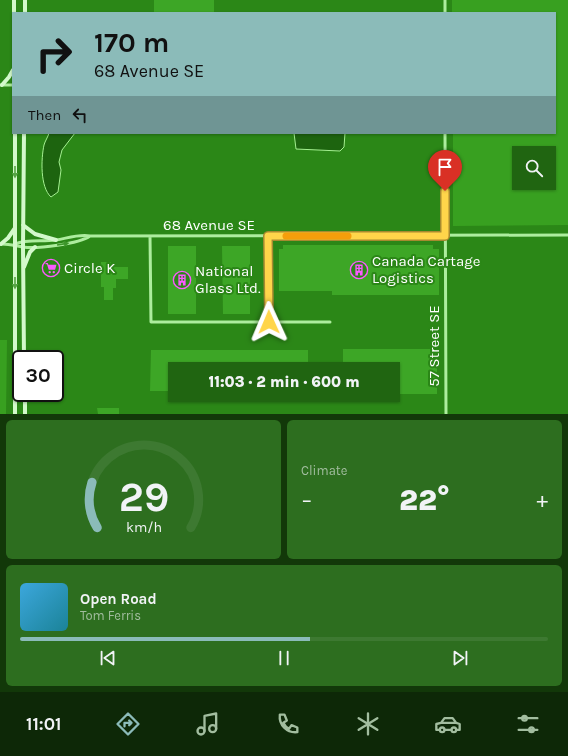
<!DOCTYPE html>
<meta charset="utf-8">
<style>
:root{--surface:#206511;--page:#2d6e1f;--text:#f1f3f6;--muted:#a2bd9f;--line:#3d7931;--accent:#8bbbb9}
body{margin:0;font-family:Karla,sans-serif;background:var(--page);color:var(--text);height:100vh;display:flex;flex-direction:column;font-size:15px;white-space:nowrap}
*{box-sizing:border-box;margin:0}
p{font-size:13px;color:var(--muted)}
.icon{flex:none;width:22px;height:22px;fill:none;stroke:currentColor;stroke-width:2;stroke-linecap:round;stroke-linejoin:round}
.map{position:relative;height:414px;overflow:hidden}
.sheet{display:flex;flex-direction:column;gap:6px;padding:6px;background:#123809;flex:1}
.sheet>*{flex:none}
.hud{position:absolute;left:12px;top:12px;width:544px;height:122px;border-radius:0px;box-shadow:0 1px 3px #0004;background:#8bbbb9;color:#111;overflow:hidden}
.fabs{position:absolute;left:512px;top:146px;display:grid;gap:8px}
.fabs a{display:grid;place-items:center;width:44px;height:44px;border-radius:0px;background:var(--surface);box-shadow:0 1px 3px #0004;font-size:20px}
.speed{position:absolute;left:12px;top:350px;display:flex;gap:8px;font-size:20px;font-weight:700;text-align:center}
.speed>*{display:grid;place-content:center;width:52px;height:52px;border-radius:50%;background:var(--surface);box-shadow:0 1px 3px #0004;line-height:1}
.speed .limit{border:2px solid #111;border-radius:6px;background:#fff;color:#111}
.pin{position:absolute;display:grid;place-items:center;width:34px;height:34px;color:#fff;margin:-41px -17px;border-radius:50% 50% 50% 0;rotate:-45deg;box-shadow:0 0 4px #0007}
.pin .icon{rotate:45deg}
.me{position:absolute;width:44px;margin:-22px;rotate:359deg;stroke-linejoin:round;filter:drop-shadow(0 0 3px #0008)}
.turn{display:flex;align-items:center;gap:14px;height:84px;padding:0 16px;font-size:18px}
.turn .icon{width:52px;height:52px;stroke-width:2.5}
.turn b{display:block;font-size:28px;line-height:34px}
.then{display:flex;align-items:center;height:38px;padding:0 16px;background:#0003;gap:8px;font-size:15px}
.big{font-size:30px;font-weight:800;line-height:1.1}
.sheet .card{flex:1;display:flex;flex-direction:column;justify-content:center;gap:6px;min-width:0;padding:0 14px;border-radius:6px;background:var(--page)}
.sheet .dial{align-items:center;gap:0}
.dial svg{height:104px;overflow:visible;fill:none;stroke:var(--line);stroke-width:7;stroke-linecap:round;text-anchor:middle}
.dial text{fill:var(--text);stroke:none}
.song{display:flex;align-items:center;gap:12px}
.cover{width:48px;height:48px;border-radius:6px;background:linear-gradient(135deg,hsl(200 70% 55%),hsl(190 70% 35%))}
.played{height:4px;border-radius:2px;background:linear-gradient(90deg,var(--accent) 55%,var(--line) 55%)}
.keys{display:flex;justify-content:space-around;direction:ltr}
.heat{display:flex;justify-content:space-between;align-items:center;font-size:22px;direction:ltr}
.sheet .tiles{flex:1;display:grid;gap:6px;grid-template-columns:1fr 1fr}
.card:last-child{grid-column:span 2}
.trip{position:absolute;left:168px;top:362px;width:232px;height:40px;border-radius:0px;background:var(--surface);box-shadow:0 1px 3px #0004;font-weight:800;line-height:40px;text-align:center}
.tabs{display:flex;height:64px;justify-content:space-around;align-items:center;background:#0d2807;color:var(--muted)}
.tabs .icon{width:28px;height:28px}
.tabs .on{color:var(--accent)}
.tabs b{font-size:18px;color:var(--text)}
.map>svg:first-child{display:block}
.green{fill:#38a020;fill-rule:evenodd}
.water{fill:#1d640f;stroke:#a4f091}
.building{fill:#3da626}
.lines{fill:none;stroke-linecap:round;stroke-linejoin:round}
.minor{stroke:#aded9e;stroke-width:3}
.secondary{stroke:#d3f9cb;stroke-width:4}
.oneway{fill:#55a444}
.oneway2{fill:#3e962b}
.route-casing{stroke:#a68a30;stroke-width:10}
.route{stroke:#ffd54a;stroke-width:7}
.slow{stroke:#f59e0b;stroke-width:7}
.labels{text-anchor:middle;stroke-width:4;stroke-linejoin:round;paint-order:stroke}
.street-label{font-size:15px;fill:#fff;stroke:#2b8717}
.poi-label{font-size:15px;fill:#fff;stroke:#2b8717;text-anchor:start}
</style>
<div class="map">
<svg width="568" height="414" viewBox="0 0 568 414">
<rect width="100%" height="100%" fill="#2b8717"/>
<!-- green -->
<path class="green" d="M452 0H568V225L453 226V133H555V13H452ZM519 153H549V183H519Z
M0 340H7L6 414H0Z"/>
<!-- water -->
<path class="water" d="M49 133H75L62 150 59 162 61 170 58 192 51 197C40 187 41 159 44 145 45 141 48 137 49 133Z
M294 133H345L344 147 340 151 296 149Z"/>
<!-- building -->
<path class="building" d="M154 0H214V13H154Z
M283 245H433V249H439V295H332V291H279V249H283Z
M168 246H196V314H168Z
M222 246H250V314H223Z
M101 262H111V267H128V279H116V288H113V300H104V287H101Z
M343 349H437V394H393V369H343Z
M151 350H308V369H175V391H150Z
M97 408H119V414H98Z"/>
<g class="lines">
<!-- minor -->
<path class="minor" d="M445 0V13
M0 85H13
M445 133 446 414
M150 236 151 322H330
M268 236 269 322
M2 244C10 244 16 246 23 247 37 249 79 244 90 236
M15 244C28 239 42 242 56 240 68 238 79 234 90 236L568 235"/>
<!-- secondary -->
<path class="secondary" d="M14 13V0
M25 13V0
M2 85 9 77 13 70
M15 133V414
M24 133 23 247 24 359
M23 225 35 234 56 240
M1 244 8 238 15 228
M24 267 30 252 35 247
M25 414V393"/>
</g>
<!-- one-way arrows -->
<defs><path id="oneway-solid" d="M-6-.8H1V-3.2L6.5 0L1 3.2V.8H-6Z"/></defs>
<g class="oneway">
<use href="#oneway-solid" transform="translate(15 172) rotate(90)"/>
<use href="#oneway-solid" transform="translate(15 283) rotate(90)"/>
</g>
<use class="oneway2" href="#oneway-solid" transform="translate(63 244) rotate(-9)"/>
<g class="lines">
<defs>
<path id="route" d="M269 322 268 236H445V191"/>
</defs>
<!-- route casing -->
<use href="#route" class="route-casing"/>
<!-- route -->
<use href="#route" class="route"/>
<!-- slow -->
<path class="slow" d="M286 236H348"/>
</g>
<!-- icons -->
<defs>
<symbol id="supermarket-ring" viewBox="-11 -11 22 22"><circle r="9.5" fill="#2b8717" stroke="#fb5aff" stroke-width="1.5"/><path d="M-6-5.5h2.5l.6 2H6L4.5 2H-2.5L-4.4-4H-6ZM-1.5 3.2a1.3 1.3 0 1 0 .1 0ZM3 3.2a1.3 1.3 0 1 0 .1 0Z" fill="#fb5aff"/></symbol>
<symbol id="building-ring" viewBox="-11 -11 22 22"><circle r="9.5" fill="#2b8717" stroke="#fb5aff" stroke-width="1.5"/><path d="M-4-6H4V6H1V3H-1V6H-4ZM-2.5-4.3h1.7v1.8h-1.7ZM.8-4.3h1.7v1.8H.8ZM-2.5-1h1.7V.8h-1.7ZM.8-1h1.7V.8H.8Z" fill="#fb5aff"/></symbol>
</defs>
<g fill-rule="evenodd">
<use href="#supermarket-ring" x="41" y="258" width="20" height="20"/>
<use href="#building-ring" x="349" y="260" width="20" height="20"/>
<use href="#building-ring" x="172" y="270" width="20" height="20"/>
</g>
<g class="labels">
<!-- street labels -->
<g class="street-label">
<text x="209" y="230">68 Avenue SE</text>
<text transform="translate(434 346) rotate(-90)" y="5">57 Street SE</text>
</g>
<!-- poi labels -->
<g class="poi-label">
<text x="372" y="266">Canada Cartage<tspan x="372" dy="17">Logistics</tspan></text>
<text x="64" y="273">Circle K</text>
<text x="195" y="276">National<tspan x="195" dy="17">Glass Ltd.</tspan></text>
</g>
</g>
</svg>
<div class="fabs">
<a><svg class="icon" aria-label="search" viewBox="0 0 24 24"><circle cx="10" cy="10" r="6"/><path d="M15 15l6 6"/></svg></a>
</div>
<div class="speed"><div class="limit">30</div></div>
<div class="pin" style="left:445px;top:191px;background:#d93025"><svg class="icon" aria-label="arrive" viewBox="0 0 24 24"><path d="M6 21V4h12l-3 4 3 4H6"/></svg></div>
<svg class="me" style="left:269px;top:322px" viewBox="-20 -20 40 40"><path d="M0-17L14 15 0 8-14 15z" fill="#ffd54a" stroke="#fff" stroke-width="4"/></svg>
<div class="trip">11:03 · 2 min · 600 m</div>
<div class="hud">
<div class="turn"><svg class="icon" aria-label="right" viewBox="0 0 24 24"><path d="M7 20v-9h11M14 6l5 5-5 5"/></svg><div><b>170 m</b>68 Avenue SE</div></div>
<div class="then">Then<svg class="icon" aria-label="left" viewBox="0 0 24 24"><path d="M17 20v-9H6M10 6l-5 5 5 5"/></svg></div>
</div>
</div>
<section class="sheet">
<div class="tiles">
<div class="card dial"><svg viewBox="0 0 100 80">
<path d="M14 69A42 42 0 1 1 86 69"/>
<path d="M14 69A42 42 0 0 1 10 34" stroke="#8bbbb9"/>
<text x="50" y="56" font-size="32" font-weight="700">29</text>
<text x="50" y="72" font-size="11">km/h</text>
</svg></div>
<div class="card"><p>Climate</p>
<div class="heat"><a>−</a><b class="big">22°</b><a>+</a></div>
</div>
<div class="card">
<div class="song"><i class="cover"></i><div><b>Open Road</b><p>Tom Ferris</p></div></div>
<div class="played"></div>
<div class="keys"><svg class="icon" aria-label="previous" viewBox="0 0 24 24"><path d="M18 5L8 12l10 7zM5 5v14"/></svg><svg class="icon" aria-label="pause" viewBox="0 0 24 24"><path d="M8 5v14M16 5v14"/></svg><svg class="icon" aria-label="next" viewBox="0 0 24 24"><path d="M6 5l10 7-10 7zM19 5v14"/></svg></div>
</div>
</div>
</section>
<nav class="tabs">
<b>11:01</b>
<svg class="icon on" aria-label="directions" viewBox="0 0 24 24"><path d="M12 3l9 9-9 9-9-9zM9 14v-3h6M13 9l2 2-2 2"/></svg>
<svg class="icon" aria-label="music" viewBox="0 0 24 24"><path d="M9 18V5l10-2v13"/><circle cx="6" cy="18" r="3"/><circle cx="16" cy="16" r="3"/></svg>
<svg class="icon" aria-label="phone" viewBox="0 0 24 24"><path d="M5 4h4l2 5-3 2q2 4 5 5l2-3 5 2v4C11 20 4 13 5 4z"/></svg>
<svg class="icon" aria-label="climate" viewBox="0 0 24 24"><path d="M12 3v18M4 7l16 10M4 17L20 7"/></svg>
<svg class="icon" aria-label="car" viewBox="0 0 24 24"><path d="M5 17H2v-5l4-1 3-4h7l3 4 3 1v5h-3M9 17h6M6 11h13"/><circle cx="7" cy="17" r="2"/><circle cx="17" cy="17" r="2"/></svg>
<svg class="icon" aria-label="filters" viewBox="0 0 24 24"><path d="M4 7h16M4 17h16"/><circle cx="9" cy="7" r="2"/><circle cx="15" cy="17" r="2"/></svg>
</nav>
